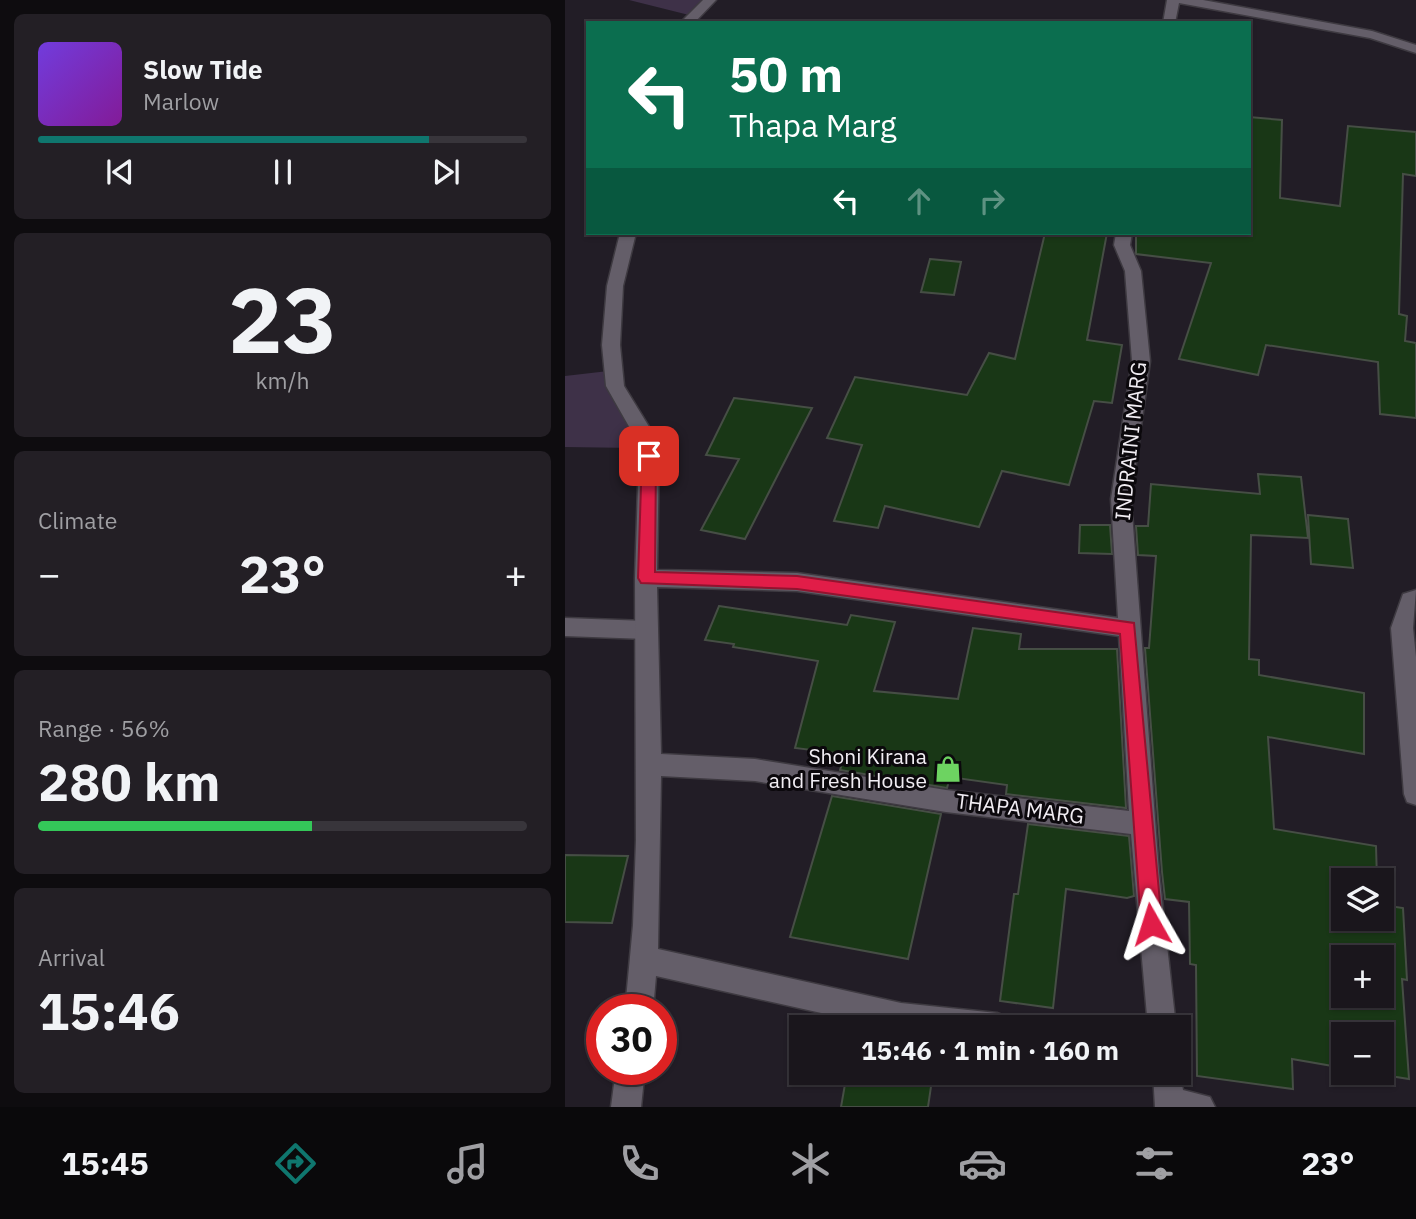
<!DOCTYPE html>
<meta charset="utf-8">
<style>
:root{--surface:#1a161c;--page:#231f25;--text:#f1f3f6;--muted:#9f9fa3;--line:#38353b;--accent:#0f766e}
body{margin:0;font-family:"IBM Plex Sans",sans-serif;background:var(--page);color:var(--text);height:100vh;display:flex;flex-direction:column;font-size:26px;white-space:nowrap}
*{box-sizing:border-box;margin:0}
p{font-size:23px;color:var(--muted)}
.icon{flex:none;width:38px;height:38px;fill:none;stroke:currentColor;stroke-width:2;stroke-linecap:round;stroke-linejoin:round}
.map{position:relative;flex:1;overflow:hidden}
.details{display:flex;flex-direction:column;gap:14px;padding:14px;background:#0e0c0f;width:565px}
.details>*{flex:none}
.top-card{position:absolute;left:21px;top:21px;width:665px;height:214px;border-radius:0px;box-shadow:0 2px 5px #0004,0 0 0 2px var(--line);background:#0b6e4f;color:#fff;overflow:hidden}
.buttons{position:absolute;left:766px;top:868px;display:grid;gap:14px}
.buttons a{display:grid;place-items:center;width:63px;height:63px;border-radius:0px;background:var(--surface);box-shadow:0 2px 5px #0004,0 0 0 2px var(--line);font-size:35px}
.speed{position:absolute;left:21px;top:994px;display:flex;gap:14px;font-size:35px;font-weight:700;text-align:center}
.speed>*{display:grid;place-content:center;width:91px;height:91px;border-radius:50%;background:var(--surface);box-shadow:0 2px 5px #0004,0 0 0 2px var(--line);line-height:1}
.speed .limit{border:10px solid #d22;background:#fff;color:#111}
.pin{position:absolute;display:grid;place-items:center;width:60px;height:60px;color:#fff;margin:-30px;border-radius:14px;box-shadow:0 4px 10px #0006}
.me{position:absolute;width:77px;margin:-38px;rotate:354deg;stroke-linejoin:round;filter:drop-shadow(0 0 5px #0008)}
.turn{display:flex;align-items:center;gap:24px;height:147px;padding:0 28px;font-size:32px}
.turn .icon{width:91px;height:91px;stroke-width:2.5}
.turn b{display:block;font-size:49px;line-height:60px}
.lanes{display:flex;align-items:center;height:66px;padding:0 28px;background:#0003;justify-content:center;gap:35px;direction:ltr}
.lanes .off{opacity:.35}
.big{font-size:52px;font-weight:800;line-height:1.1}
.details .tile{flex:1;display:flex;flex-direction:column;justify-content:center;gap:10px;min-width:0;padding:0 24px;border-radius:10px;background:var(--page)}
.details .dial{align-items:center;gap:0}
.dial b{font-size:91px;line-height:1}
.song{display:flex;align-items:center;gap:21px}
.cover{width:84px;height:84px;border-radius:10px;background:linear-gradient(135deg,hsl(260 70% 55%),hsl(290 70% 35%))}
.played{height:7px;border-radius:4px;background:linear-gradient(90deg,var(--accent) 80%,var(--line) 80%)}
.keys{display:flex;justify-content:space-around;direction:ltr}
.heat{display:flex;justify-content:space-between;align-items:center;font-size:38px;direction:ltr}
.charge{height:10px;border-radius:5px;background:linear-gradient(90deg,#34c759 56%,var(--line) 0)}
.trip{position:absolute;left:224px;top:1015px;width:402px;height:70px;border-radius:0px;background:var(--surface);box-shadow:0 2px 5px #0004,0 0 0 2px var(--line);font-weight:800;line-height:70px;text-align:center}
.dock{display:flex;height:112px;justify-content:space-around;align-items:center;background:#0a090b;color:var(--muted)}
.dock .icon{width:49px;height:49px}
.dock .selected{color:var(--accent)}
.dock b{font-size:32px;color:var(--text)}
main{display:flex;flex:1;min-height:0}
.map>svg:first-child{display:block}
.green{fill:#3e3148}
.building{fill:#193716;stroke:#464e45;stroke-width:2;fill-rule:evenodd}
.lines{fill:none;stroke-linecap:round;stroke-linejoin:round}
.lane-casing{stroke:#3e3a41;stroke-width:3}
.street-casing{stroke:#3e3a41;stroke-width:3}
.lane{fill:#645e69;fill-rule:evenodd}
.street{fill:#645e69;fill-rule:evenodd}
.route{fill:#e11d48;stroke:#92132f;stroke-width:2}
.labels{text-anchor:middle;stroke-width:6;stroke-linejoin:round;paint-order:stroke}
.street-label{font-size:21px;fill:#f1edf3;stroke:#0b080c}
.poi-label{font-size:21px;fill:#f1edf3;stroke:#0b080c;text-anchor:end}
</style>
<main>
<section class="details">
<div class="tile">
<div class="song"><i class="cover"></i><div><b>Slow Tide</b><p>Marlow</p></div></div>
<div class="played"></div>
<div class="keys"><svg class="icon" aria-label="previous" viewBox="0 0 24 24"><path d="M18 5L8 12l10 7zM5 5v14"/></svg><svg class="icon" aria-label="pause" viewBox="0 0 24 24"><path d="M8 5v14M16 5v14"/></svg><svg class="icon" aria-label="next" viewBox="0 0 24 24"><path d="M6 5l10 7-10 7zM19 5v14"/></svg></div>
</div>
<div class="tile dial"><b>23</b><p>km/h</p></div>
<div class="tile"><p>Climate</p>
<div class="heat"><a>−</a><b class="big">23°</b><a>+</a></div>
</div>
<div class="tile"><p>Range · 56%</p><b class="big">280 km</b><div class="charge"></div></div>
<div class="tile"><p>Arrival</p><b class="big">15:46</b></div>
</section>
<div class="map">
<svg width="851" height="1107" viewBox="0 0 851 1107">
<rect width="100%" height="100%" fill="#221d26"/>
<!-- green -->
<path class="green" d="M64 0H144L124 15Z
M52 370 71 448 0 447V376Z"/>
<!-- building -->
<path class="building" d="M684 117 717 120 715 198 775 206 783 126 851 132V176L838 174 834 314 842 316 840 341 851 343V418L815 414 813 362 701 345 693 375 614 359 646 263 571 254V233H684Z
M480 233H542L522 340 557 345 547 403 529 401 504 485 437 471 414 527 320 506 313 528 269 521 297 445 262 438 290 377 402 395 424 353 450 359Z
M365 259 396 262 389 295 356 292Z
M169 398 247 408 180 539 136 530 174 459 141 455Z
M693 474 736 477 743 538 686 535 684 659 694 660V675L799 693V754L703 737 709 829 811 846 812 880H779V919H817V905L838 908 842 980 837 979 844 1079 806 1073H817V1034H779V1068L727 1059 728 1089 632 1076 631 965 625 964 624 902 600 899 597 872 580 648H584L591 556 573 555 571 526H583L586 484 695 494ZM779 957H817V996H779Z
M743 515 783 519 788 568 746 564Z
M515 525H545L547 554 514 553Z
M154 606 282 625 286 615 330 622 309 691 393 699 408 628 456 634 454 649H552L561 808 441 794 442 785 385 777 382 788 275 770 280 754 230 748 253 661 168 647 169 644 140 640Z
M267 796 376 814 343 959 225 937Z
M463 824 564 836 569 896 562 898 501 889 488 1008 435 1001 449 894H453Z
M0 855 63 856 47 923 0 922Z
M282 1073H368L363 1107H276Z"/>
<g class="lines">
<defs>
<path id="lane" d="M0 618 81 621 89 624 92 630 89 636 81 639 0 636Z"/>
<path id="street" d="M138 0H151L129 23H115Z
M602 0H638L807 31 851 45V53L805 38 614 3 610 23H598Z
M55 233H71L58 286 55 345 59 386 86 430 94 456 92 570 232 573 553 618 546 499 567 361 560 271 549 245 551 233H567L565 245 576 271 585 361 566 499 594 872 611 1027H583L566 834 381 812 190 781 96 776 93 949 336 1003 432 1013 442 1017 446 1027H319L91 976 88 1010H60L68 925 71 840 70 578 74 456 66 430 41 386 37 345 42 286ZM92 587 232 591 554 636 564 811 381 790 190 759 96 754Z
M851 590 848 628 851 657V805L842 802 839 794 826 628 838 594Z
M614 1068 618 1090 645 1097 650 1107H590L588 1073H614Z
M51 1069H80L76 1107H46Z"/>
</defs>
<!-- lane casing -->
<use href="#lane" class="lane-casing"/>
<!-- street casing -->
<use href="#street" class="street-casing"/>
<!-- lane -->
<use href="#lane" class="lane"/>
<!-- street -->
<use href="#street" class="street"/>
</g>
<!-- route -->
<path class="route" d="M84 451 91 456 90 572 232 576 569 623 597 924 594 931 586 934 579 931 576 924 555 634 232 589 76 583 73 578 77 456Z"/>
<!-- icons -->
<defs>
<symbol id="shop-bare" viewBox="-9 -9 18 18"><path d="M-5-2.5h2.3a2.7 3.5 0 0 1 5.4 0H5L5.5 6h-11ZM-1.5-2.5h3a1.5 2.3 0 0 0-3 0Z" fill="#6dd361" stroke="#0b080c" stroke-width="2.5" paint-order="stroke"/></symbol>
</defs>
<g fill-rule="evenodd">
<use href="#shop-bare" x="364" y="750" width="38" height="38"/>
</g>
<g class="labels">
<!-- street labels -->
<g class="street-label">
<text transform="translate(566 441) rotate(-84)" y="7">INDRAINI MARG</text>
<text transform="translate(455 809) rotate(7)" y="7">THAPA MARG</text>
</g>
<!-- poi labels -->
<g class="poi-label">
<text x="362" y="764">Shoni Kirana<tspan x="362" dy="24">and Fresh House</tspan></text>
</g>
</g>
</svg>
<div class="buttons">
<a><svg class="icon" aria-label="layers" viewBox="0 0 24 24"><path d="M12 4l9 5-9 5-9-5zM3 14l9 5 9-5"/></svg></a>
<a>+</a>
<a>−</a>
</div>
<div class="speed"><div class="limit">30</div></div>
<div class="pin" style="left:84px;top:456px;background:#d93025"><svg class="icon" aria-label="arrive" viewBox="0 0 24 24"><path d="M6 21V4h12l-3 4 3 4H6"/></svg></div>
<svg class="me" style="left:586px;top:924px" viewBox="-20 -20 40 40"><path d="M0-17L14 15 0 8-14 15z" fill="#e11d48" stroke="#fff" stroke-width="4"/></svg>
<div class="trip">15:46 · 1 min · 160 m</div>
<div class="top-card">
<div class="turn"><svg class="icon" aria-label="left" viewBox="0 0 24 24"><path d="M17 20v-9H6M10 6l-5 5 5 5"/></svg><div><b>50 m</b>Thapa Marg</div></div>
<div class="lanes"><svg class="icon" aria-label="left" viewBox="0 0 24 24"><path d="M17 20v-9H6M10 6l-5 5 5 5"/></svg><svg class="icon off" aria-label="ahead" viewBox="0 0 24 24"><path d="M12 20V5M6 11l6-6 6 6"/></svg><svg class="icon off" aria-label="right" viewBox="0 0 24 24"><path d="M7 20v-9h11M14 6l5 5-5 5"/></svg></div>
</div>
</div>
</main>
<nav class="dock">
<b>15:45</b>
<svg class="icon selected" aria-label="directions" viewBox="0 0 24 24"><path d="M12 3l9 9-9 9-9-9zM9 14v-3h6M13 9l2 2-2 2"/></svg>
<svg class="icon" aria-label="music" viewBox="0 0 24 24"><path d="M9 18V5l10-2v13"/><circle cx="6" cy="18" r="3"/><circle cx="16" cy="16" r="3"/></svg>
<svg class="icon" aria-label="phone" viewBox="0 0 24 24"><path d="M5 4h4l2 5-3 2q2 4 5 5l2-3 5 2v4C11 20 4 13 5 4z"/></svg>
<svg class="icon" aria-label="climate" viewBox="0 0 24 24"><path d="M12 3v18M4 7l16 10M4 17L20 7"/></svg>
<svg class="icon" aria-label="car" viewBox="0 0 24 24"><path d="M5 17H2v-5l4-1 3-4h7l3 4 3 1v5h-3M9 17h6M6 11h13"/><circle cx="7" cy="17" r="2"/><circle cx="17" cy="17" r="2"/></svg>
<svg class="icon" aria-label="filters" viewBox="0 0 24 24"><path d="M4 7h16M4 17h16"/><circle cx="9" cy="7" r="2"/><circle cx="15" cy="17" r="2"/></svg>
<b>23°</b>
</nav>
